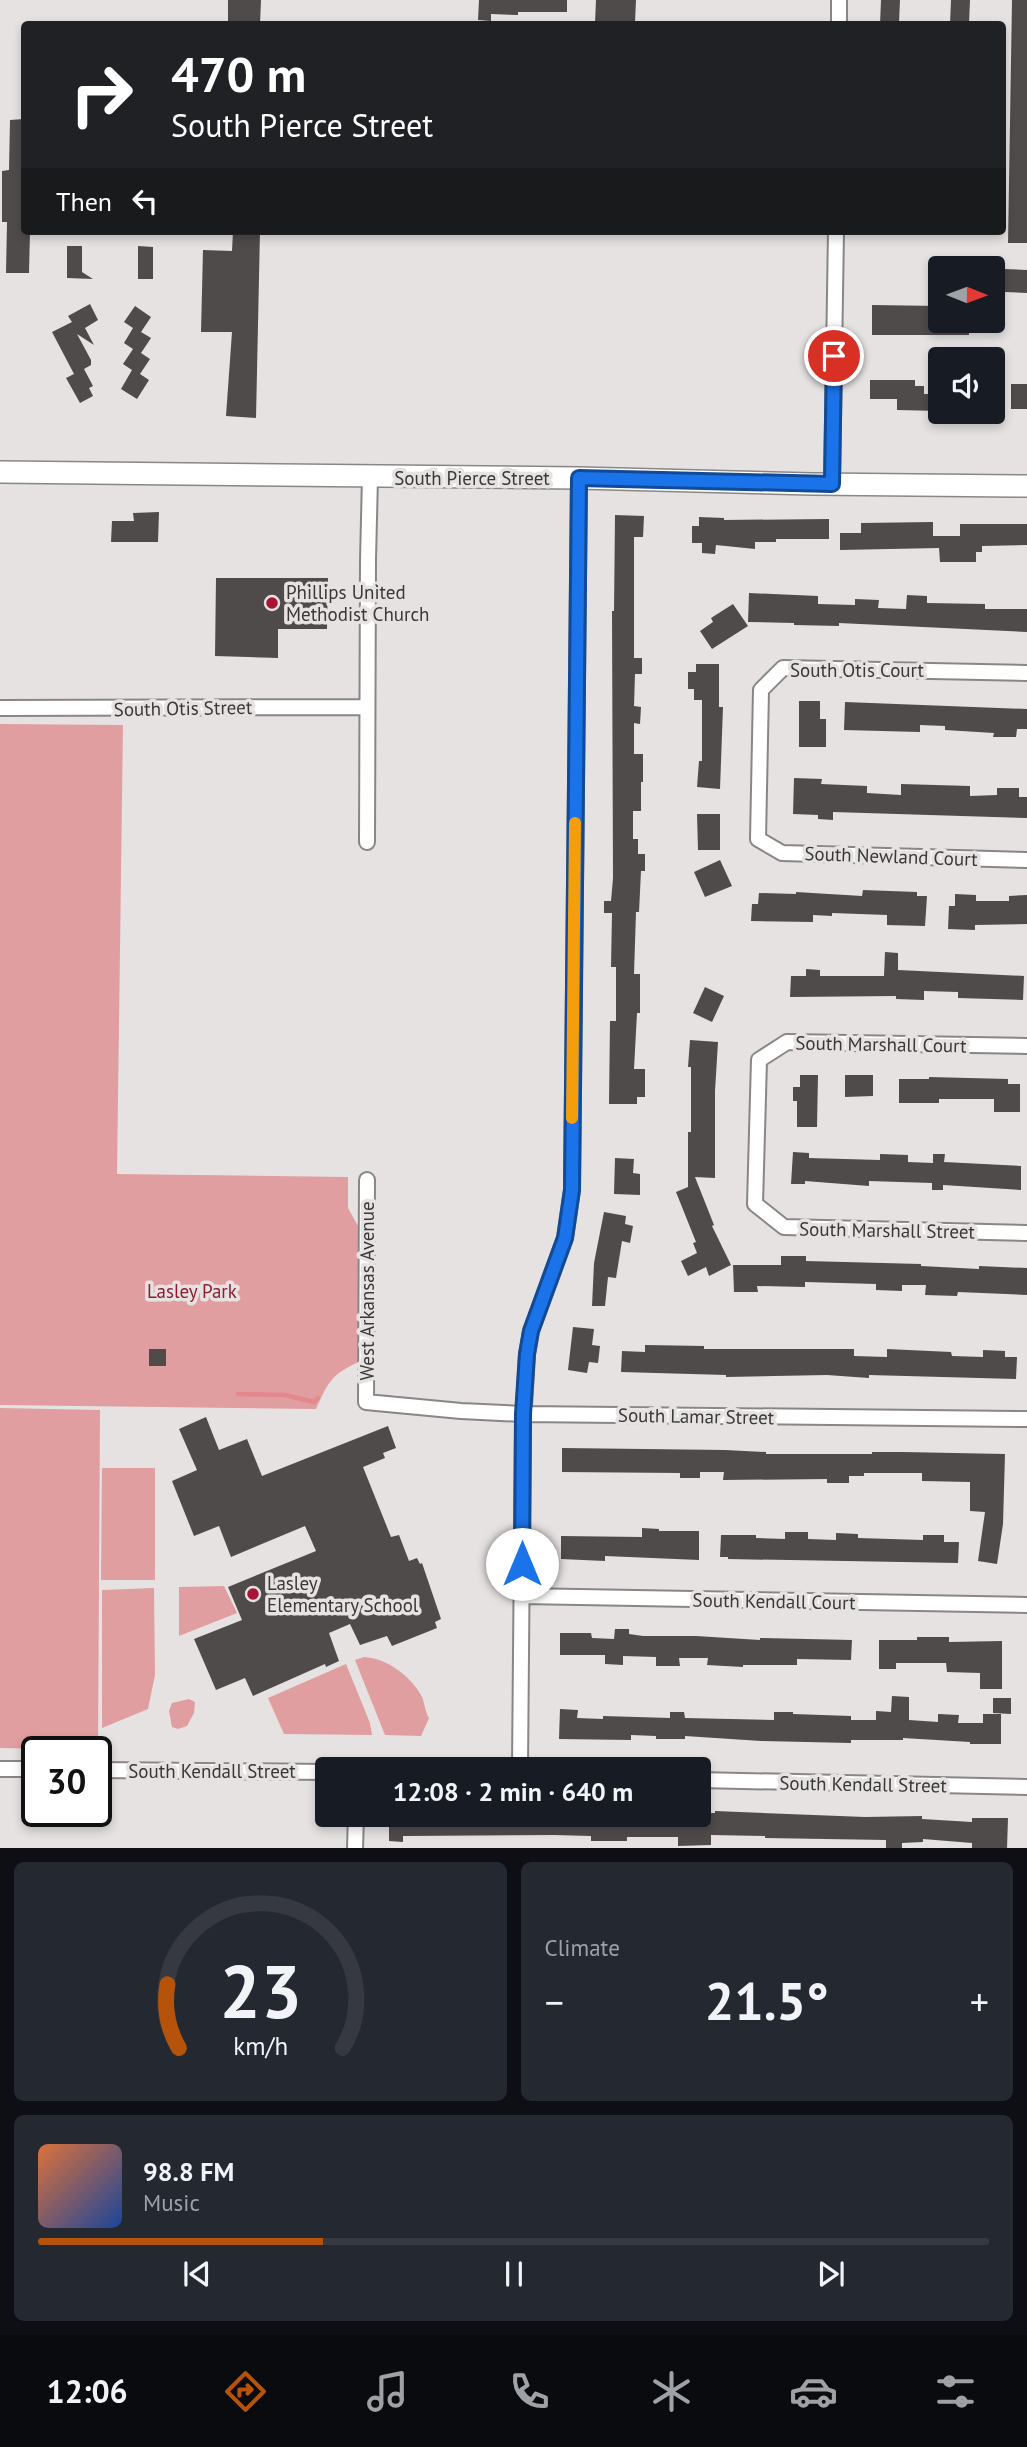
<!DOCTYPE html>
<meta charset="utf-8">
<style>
:root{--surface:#171b24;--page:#242831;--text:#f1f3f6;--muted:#9ea1a6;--line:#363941;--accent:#b45309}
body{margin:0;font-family:"PT Sans",sans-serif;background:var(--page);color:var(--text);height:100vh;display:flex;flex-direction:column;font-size:26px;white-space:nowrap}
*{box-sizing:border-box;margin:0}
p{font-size:23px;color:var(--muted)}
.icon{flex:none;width:38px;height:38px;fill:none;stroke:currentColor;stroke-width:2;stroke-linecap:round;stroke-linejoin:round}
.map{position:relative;height:1848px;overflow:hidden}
.panel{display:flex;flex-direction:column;gap:14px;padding:14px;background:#0d0f14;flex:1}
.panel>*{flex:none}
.banner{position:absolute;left:21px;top:21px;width:985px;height:214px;border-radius:7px;box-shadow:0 4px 10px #0003;background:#202124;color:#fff;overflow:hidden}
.needle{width:46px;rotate:91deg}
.fabs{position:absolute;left:928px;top:256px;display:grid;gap:14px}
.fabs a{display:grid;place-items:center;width:77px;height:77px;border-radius:7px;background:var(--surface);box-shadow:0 4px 10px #0003;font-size:35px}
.speed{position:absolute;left:21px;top:1736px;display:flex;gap:14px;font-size:35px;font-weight:700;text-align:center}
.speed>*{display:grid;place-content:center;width:91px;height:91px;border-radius:50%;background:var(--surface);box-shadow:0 4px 10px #0003;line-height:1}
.speed .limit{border:4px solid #111;border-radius:10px;background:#fff;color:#111}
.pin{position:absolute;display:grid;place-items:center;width:60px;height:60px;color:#fff;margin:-30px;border:4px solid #fff;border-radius:50%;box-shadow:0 2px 7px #0007}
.me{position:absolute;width:77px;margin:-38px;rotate:0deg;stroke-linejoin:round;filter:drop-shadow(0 0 5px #0008)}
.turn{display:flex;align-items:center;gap:24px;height:147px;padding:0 35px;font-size:32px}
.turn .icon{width:91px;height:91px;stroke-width:2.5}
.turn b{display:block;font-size:49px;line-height:60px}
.then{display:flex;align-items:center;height:66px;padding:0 35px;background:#0003;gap:14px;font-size:26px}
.big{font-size:52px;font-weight:700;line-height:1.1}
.panel .card{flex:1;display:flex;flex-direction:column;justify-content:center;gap:10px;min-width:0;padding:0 24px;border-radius:10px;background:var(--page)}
.panel .dial{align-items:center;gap:0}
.dial svg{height:182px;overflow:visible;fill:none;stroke:var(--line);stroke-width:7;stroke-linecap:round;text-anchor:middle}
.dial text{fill:var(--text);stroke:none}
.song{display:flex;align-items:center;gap:21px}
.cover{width:84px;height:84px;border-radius:10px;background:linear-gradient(135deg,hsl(20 70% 55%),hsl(220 70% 35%))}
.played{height:7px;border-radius:4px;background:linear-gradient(90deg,var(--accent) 30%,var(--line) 30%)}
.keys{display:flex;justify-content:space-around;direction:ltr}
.heat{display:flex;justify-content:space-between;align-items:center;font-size:38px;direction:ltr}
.panel .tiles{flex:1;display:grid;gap:14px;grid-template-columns:1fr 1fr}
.card:last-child{grid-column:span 2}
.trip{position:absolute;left:315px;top:1757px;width:396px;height:70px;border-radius:7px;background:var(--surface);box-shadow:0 4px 10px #0003;font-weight:700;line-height:70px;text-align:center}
.dock{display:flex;height:112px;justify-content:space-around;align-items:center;background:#090b0e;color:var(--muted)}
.dock .icon{width:49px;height:49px}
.dock .current{color:var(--accent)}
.dock b{font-size:32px;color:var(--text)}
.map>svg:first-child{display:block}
.green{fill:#e19ea0}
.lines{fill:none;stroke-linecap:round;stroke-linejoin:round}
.stream{stroke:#e6878b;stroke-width:4.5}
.building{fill:#4f4b4b}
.street-casing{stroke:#8a8686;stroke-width:18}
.secondary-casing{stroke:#8a8686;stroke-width:24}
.street{stroke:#fff;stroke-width:14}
.secondary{stroke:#fff;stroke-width:21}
.route-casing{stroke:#114b97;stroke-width:18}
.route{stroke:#1a73e8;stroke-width:12}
.slow{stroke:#f59e0b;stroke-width:12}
.poi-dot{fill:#aa1434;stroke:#e6e2e2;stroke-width:2.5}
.labels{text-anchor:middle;stroke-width:7;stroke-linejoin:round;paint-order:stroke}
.street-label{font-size:19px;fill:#393737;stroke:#e6e2e2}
.poi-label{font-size:19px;fill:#393737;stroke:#e6e2e2;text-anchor:start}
.park-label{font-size:19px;fill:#8d1d2f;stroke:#e6e2e2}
</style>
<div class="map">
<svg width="1027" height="1849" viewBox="0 0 1027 1849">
<rect width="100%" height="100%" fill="#e6e2e2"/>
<!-- green -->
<path class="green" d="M0 724 123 725 117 1174 348 1177V1208L363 1235 361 1361C332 1374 329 1380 316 1409L0 1405Z
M0 1408 100 1410 98 1750 0 1748Z
M102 1468H155V1580H101Z
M224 1586 237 1613 179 1636V1587Z
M154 1588 155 1675 148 1709 102 1728V1590Z
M364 1657C387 1658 412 1677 422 1697 425 1704 425 1712 429 1718L421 1736 385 1735 355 1660Z
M346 1664 370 1723 372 1735 284 1734 268 1698Z
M189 1699 195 1702 194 1713 187 1726 178 1729 172 1727 169 1711 172 1703Z"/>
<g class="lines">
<!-- stream -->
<path class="stream" d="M238 1394 285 1395 314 1402 318 1398"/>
</g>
<!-- building -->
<path class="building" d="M228 0H261L260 24H228Z
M479 0H567V12H518V15L491 14V21L478 20Z
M596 0H636L635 22H623V24L595 23Z
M881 0H900L899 23 880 24Z
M951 0H970L969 24H950Z
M1012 0H1027V243H1008Z
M24 119V231H30L29 273H6L7 222H2V171L9 170 10 120Z
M233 231H260L256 418 226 416 232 332H201L203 250 232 251Z
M67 246H82V272L93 279 67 278Z
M138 246 153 247V279H138Z
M1004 269 1027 270V293L1004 292Z
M90 304 98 320 85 328 94 345 77 334 91 360V365L84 369 93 386 89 388 93 396 80 403 66 378 74 374 52 332 72 322 68 316Z
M872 305 940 306V320H969V335H872Z
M135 306 151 317 141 332 151 338 141 353 150 359 140 374 149 380 137 399 121 389 132 370 123 364 133 349 124 343 133 328 124 322Z
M870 380H915V386H924V394H940V411L897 410V399H870Z
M1011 384H1027V409H1011Z
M159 512 158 542H111L112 521H134L133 513Z
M615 515 644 516 643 537H634V658H642V674H635L634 706 641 707 640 724 634 723V754H643V782H641V811H633V839H638V854H645V871H641L639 912H636L634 974H640V1013H637L634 1069H645V1097H637V1104H609L610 1021H616V967H611L612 913H604V901H611L613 878 612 611H614Z
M699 517 724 518V520L829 519V539H776V542H755V549L716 545 715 554 702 553V543H692V526H699Z
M933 522V536H960V524H1027V545L982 546V552H976V562H940L939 548 840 550V533H861V523Z
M216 578H328L327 629H278V658L215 656Z
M749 593 818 596V604L855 605V599L879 600 878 608 906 609 907 595 927 596V603L985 604V609H1027V632L839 623V626L794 625V623L748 622Z
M733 604 748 626 712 649 700 631 713 622 711 618Z
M696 664H719V707H723L720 789 697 787 699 761H702V700H694V689H688V672H696Z
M799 701H820V719H826V747H799Z
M845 702 1027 709V729H1017L1016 737H993L994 733 945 730V726L920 725V732L844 730Z
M794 778 822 779 821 784 867 786V793L901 795V784L970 786V796L997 795V788H1019V797H1027V818L833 812V820L818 819V815L793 814Z
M697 814H720V850H698Z
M720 860 732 886 705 897 694 872Z
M863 890 917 892V896H927L925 926 887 925V915L832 913V916L813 915V922L751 921 752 904H758L759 893 796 894V892L862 896Z
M955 894 976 895V901H1009V896L1027 895V924L975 925V930L948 929 949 906H955Z
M885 952 898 953V970L1024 976 1023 1000 958 998V992L924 991V1000L896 999V996L790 997 791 976H806V969L820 970V976H884Z
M705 987 724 996 712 1022 693 1013Z
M690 1040 718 1042 715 1091V1178L695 1177 714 1225 712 1226 731 1265 709 1276 706 1267 688 1276 681 1261 697 1253 693 1243 696 1242 676 1192 688 1187V1132H691V1067H688Z
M800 1075H818L817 1127H797V1101H793V1087H800Z
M845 1075H873V1096L845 1097Z
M929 1077 1008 1079V1084H1020V1112H994V1099H939V1103H899V1079H929Z
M793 1152 809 1153V1158L880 1160V1154L908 1155V1162L933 1163V1154H945L944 1162 1021 1166V1190L943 1185V1190H932V1183L869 1181V1186L805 1181V1184H791Z
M615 1158 634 1159 633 1173 640 1174V1195L614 1194Z
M604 1212 626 1216 625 1224 633 1226 630 1243 622 1241 616 1278 608 1277 605 1306H592L594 1263Z
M781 1256H806V1261L921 1264V1266L979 1269V1266L1027 1268V1295L958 1292 957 1296 925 1295 926 1285H902V1291L876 1290V1284L805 1282V1287L757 1286 758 1292H734L733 1265H781Z
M573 1327 594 1329 592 1345 600 1346 598 1363 589 1362 587 1373 568 1370Z
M645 1345 704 1346V1349H854V1356L887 1357V1349L951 1352 952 1356 983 1357V1350L1005 1351V1357H1017L1016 1379 869 1375V1378L827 1375 726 1377V1375L621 1372 622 1351 645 1352Z
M149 1349H166V1366H149Z
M206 1417 219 1450 247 1439 262 1476 388 1426 396 1448 383 1453 385 1458 363 1467 391 1537 399 1535 409 1561 417 1558 420 1564 422 1563 441 1619 435 1622 437 1628 392 1646 387 1636 360 1645 350 1624 329 1633 339 1661 326 1667 325 1664 253 1696 245 1678 216 1690 194 1639 242 1620 228 1587 316 1551 305 1526 231 1557 219 1526 194 1536 172 1481 197 1470 179 1429Z
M562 1448 725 1450 766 1452V1454H872V1452H903L1005 1454 1003 1524 997 1564 978 1561 985 1512 970 1511V1482L922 1481V1473H864V1476H849V1483H827V1479L723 1480 724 1472H700V1478H680V1473L562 1472Z
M642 1528 659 1529V1531H699V1560L605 1556V1561L561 1559V1536L642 1537Z
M785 1532H808V1539L836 1540V1533L858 1534V1538L923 1540V1535H944V1542H959L958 1563 728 1559V1557H720L721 1535H756V1538L785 1539Z
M615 1629H629V1634L643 1636H696L760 1640V1638L852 1640 851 1660 797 1659V1665H743V1667L707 1665 708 1658H679L680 1666H656V1657L623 1656V1665L605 1664V1655H560V1633H591L592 1638 614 1639Z
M917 1637H949V1642L1002 1641V1689H980V1673L947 1672 946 1663H896V1669H879V1640H917Z
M892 1696 909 1697V1720L938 1722V1714L959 1715 958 1723H983V1714H1001V1744H970V1742L903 1738V1740H851V1743L761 1741 685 1736V1739H656V1736L631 1735V1740L559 1739 560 1709 578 1710 577 1718 603 1719V1716L670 1718V1712H684L685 1718 774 1720V1712H793V1714L851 1716V1720H876V1711L891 1712Z
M993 1698H1011V1714L993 1713Z
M715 1811 865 1817 922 1816V1819L972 1822V1818H1008L1007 1849H972V1843L923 1839V1842L902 1843V1849H886V1840L765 1838V1836L711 1835V1845L678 1846V1837H627V1841H591V1836L555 1835 403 1836V1842L389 1841V1815H698V1813H715Z"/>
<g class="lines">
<defs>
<path id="street" d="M839 24V0
M832 484 836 231
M1027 673 783 668 761 690 758 839 782 853 1027 860
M0 708 366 707
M367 842 368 560 370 477
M1027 1046 787 1042 759 1060 755 1204 784 1227 1027 1233
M367 1180 366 1402 461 1411 523 1414 1027 1419
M522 1596 1027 1605
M0 1769H37
M520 1769 523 1424 527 1354 531 1331 565 1238 572 1190 579 478
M96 1770 327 1772
M698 1780 1027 1787
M355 1849 356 1815"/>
<path id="secondary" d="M0 472 579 478 812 484 1027 486"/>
</defs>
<!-- street casing -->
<use href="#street" class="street-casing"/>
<!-- secondary casing -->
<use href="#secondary" class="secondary-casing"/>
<!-- street -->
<use href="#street" class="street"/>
<!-- secondary -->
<use href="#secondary" class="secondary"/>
</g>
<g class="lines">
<defs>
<path id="route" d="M522 1564 523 1414 527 1354 531 1331 565 1238 572 1190 579 478 832 484 834 356"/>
</defs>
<!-- route casing -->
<use href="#route" class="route-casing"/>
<!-- route -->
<use href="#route" class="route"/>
<!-- slow -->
<path class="slow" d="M572 1118 575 823"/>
</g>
<!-- markers -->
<g class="poi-dot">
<circle cx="272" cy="603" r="7"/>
<circle cx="253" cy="1594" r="7"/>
</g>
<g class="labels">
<!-- street labels -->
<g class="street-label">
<text x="472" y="485">South Pierce Street</text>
<text x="857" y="677">South Otis Court</text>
<text transform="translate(183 708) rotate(-1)" y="7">South Otis Street</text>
<text transform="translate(891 856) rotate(2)" y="7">South Newland Court</text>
<text transform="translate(881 1044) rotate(1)" y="7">South Marshall Court</text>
<text transform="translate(887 1230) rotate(1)" y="7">South Marshall Street</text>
<text transform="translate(367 1291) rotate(-90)" y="7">West Arkansas Avenue</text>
<text transform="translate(696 1416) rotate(1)" y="7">South Lamar Street</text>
<text transform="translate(774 1601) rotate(1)" y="7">South Kendall Court</text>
<text x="212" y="1778">South Kendall Street</text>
<text transform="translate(863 1784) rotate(1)" y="7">South Kendall Street</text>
</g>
<!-- poi labels -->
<g class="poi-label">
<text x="286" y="599">Phillips United<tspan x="286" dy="22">Methodist Church</tspan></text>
<text x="267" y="1590">Lasley<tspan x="267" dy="22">Elementary School</tspan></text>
</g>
<!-- park labels -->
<g class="park-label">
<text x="192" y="1298">Lasley Park</text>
</g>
</g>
</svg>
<div class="fabs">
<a><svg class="needle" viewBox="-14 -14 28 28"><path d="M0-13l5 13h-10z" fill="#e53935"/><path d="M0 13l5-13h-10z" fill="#9ea1a6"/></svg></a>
<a><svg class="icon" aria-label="sound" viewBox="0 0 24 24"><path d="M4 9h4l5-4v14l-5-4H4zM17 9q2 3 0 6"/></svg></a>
</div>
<div class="speed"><div class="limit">30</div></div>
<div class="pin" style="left:834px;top:356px;background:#d93025"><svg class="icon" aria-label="arrive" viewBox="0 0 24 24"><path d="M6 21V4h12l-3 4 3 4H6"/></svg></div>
<svg class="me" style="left:522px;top:1564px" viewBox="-20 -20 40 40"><circle r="19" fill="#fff"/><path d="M0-13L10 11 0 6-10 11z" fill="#1a73e8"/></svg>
<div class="trip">12:08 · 2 min · 640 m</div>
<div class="banner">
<div class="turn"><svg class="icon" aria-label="right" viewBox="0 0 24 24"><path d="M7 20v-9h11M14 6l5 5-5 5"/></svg><div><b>470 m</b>South Pierce Street</div></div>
<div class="then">Then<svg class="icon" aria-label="left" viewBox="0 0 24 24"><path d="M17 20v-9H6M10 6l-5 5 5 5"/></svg></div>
</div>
</div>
<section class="panel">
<div class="tiles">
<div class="card dial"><svg viewBox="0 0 100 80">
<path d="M14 69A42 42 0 1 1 86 69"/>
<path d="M14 69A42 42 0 0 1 9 41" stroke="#b45309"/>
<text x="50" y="56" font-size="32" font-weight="700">23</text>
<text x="50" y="72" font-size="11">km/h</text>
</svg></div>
<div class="card"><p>Climate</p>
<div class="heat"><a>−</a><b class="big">21.5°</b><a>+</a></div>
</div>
<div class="card">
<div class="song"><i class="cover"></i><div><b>98.8 FM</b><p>Music</p></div></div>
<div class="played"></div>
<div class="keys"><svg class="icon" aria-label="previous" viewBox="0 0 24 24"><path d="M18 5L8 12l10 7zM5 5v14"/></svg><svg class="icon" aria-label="pause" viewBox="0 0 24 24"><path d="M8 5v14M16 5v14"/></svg><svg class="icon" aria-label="next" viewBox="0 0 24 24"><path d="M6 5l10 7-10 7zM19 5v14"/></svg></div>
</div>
</div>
</section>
<nav class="dock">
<b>12:06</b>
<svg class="icon current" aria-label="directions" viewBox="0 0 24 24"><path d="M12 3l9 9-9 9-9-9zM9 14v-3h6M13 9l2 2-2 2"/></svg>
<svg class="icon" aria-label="music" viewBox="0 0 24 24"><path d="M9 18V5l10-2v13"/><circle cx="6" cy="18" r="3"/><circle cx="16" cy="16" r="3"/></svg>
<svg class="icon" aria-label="phone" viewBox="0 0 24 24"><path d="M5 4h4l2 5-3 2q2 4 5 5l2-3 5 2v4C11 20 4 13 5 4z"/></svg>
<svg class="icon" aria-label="climate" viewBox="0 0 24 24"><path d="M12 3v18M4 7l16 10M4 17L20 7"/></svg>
<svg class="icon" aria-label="car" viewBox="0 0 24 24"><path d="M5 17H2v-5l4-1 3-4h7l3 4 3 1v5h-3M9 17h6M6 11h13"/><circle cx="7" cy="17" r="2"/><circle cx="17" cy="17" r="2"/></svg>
<svg class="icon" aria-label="filters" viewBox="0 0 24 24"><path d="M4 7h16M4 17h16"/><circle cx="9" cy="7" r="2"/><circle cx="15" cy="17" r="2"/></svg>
</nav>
